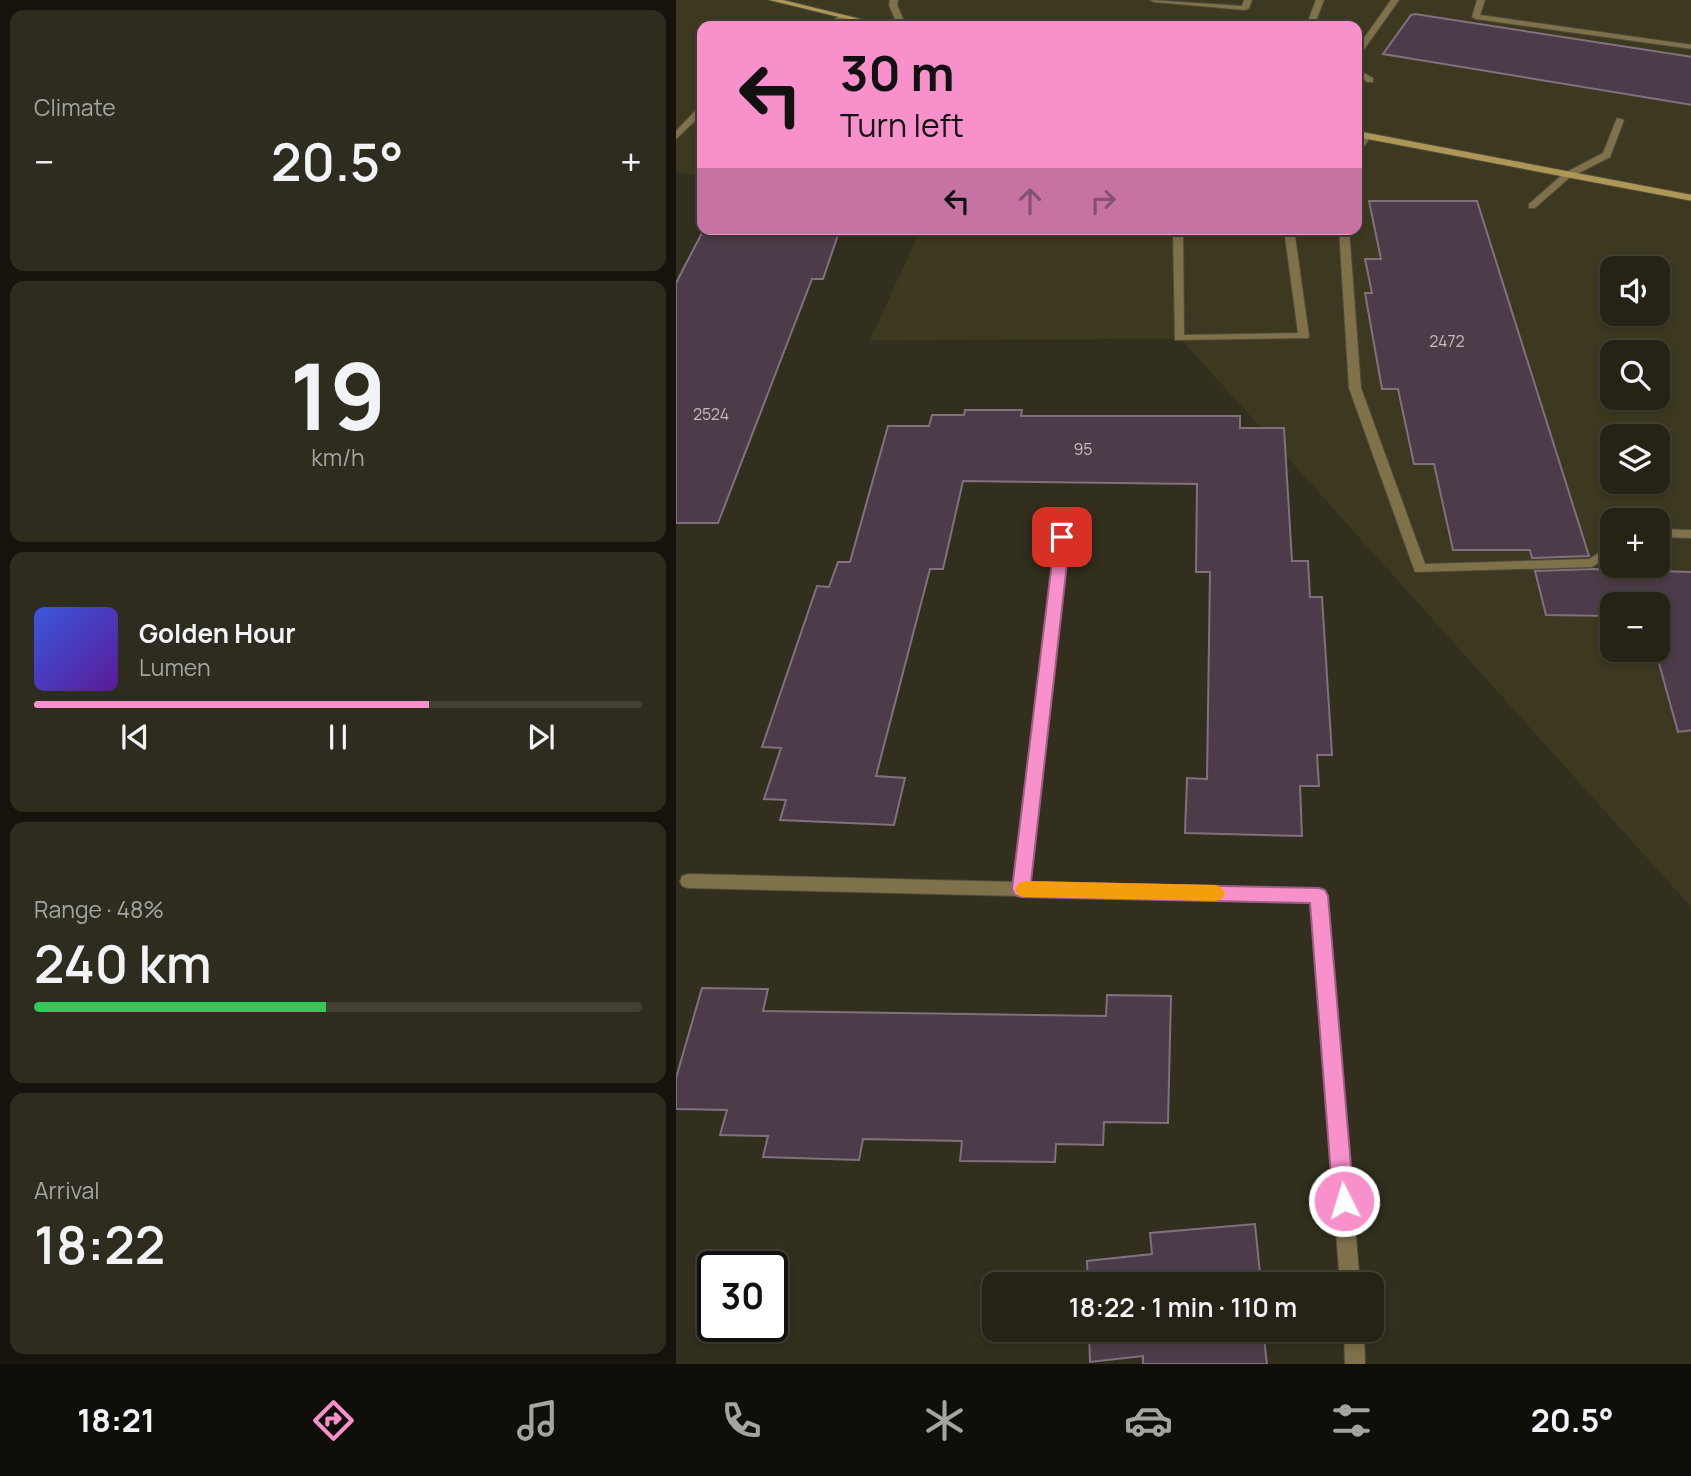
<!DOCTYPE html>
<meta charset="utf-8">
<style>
:root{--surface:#262316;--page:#2e2b1f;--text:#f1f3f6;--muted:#a4a4a1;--line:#424035;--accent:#f890cc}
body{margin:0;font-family:Manrope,sans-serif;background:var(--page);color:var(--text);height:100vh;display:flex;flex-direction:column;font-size:26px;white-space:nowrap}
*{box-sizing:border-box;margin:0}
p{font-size:23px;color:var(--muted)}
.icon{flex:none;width:38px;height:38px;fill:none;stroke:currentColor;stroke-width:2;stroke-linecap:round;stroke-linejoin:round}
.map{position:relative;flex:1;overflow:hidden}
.side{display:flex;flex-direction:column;gap:10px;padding:10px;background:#15130c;width:676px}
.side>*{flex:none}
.hud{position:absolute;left:21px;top:21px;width:665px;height:214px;border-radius:14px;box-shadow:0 4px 10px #0003,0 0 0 2px var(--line);background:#f890cc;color:#111;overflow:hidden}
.fabs{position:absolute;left:924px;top:256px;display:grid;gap:14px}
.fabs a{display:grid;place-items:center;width:70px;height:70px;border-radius:14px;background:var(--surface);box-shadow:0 4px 10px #0003,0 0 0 2px var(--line);font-size:35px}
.speed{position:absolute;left:21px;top:1251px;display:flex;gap:14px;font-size:35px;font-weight:700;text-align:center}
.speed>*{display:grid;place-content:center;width:91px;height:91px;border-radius:50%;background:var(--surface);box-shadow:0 4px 10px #0003,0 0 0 2px var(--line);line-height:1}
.speed .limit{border:4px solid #111;border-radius:10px;background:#fff;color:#111}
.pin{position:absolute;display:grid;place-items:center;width:60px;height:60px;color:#fff;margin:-30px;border-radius:14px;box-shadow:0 4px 10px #0006}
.me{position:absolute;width:77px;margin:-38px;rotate:355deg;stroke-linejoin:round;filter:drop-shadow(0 0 5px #0008)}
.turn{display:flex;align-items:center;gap:24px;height:147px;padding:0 28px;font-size:32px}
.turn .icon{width:91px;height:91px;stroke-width:2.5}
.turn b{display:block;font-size:49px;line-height:60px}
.lanes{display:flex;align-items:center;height:66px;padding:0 28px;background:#0003;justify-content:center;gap:35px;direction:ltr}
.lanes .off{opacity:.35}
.big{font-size:52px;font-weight:600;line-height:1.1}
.side .card{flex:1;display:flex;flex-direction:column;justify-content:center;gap:10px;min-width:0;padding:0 24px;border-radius:14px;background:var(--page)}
.side .dial{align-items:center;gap:0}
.dial b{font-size:91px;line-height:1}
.song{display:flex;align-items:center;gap:21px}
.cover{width:84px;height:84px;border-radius:10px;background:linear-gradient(135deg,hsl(230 70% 55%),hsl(270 70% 35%))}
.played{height:7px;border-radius:4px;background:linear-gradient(90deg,var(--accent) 65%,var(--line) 65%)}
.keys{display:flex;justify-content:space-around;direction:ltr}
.heat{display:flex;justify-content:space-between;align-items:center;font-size:38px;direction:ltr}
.charge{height:10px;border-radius:5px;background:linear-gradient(90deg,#34c759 48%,var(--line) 0)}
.trip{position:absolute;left:306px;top:1272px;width:402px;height:70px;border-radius:14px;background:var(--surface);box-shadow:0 4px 10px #0003,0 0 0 2px var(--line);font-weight:600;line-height:70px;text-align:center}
.tab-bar{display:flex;height:112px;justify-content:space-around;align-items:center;background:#0f0e09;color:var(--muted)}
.tab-bar .icon{width:49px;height:49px}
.tab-bar .current{color:var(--accent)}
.tab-bar b{font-size:32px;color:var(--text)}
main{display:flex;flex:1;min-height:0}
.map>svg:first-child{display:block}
.built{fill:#3d3920;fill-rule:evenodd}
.building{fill:#4c3c49;stroke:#81707e;stroke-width:2}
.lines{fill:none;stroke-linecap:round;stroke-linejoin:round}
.lane-casing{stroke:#504d3d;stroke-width:2}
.street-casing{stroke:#504d3d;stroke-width:2}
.secondary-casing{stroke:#504d3d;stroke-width:2}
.lane{fill:#7f714a;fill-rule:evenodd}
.street{fill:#7f714a;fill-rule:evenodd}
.secondary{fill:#ad9656;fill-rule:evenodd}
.route{fill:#f890cc;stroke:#a15e85;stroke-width:2}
.slow{fill:#f59e0b}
.labels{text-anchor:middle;stroke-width:7;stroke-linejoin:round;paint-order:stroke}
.number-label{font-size:16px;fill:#c4beba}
</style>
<main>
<section class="side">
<div class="card"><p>Climate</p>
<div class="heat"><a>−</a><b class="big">20.5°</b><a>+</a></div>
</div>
<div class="card dial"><b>19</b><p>km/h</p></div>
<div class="card">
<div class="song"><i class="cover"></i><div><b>Golden Hour</b><p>Lumen</p></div></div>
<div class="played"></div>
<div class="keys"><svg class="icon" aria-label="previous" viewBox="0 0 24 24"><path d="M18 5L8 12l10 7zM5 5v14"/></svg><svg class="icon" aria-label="pause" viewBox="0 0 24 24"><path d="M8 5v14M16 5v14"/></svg><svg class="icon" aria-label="next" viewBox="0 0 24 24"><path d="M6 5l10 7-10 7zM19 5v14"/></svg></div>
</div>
<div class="card"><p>Range · 48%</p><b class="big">240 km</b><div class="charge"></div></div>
<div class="card"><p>Arrival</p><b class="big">18:22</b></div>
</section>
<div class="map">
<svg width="1016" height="1364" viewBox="0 0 1016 1364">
<rect width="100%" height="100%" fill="#322f1e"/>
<!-- built -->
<path class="built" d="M0 0H1015V907L505 339 194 340 245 229H681V26H26V177L0 172ZM936 268H982V313H936ZM936 352H982V397H936ZM936 436H982V481H936ZM936 520H982V565H936ZM936 604H982V649H936Z"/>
<!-- building -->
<path class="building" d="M739 14 1016 57V105L707 54 735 15Z
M693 201H801L913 556 856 558 854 550H777L758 464H738L722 389H706L689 293H696L689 259H705Z
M28 229H164L147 279H136L42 523H0V283Z
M289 410H346L345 416H564V428H608L616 561H632L634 597H646L656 755H641L643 786H624L626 836 509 833 511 778 531 779 534 572H520L521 484 287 481 267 569H254L200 776 229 778 218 825 104 820 110 800 88 799 105 748 86 747 141 586 153 587 162 562H174L212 426H253L256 415H288Z
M918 569 1016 572V730L1002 732 979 649H982V604H936V616L870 615 859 571Z
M26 988 92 989 87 1011 430 1016 431 995 495 996 492 1123 428 1122 427 1145 380 1144 379 1162 284 1161 286 1141 187 1139 183 1160 87 1157 92 1136 44 1135 51 1110 0 1109V1078Z
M579 1224 585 1284H412L411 1261 476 1254 474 1233Z
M413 1330H587L591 1364H467V1356L414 1362Z"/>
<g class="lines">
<defs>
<path id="lane" d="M214 0H222L221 5 230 26H222L213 5Z
M474 0 566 6 568 0H576L573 8 569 10 478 2Z
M640 0H648L638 26H630Z
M715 0H723L684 55H681V48Z
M801 0H809L804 15 1016 45V49L800 19 796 17Z
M165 15 172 17 157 26H148Z
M681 69 697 78V82H691L681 75Z
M23 107H26V114L0 139V131Z
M941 118 948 120 934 157 893 178 859 208H853V204L887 174 927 153Z
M688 134 695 136 684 152 681 153V144Z
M497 229H507L508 335 622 333 608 229H618L633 336 632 338 499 340Z
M663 229H673L685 388 749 564 913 559 936 545V555L916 567 739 572 673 388Z
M982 529 1016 530V538L982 537Z"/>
<path id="street" d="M386 533 392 537 354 882 643 889 649 891 651 896 684 1284H664L635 903 12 888 6 886 4 881 6 876 12 874 338 882 380 537Z
M668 1330H688L689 1364H669Z"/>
<path id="secondary" d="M93 0H107L213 26H200Z
M681 131 1016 195V201L681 137Z"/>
</defs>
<!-- lane casing -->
<use href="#lane" class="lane-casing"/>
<!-- street casing -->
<use href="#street" class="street-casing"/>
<!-- secondary casing -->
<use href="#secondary" class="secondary-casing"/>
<!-- lane -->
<use href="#lane" class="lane"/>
<!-- street -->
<use href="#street" class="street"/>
<!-- secondary -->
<use href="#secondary" class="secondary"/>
</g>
<!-- route -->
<path class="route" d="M386 533 394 537 355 882 643 888 649 890 652 896 678 1201 675 1209 668 1212 660 1209 657 1201 634 903 345 897 339 895 336 889 379 537Z"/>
<!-- slow -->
<path class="slow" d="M348 881 540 885 546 888 549 893 546 899 540 901 348 897 342 895 339 889 342 884Z"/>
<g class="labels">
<!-- number labels -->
<g class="number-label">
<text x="771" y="347">2472</text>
<text x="35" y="420">2524</text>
<text x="407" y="455">95</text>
</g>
</g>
</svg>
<div class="fabs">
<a><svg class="icon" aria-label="sound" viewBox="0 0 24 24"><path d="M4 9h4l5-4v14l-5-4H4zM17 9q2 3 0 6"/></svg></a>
<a><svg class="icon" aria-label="search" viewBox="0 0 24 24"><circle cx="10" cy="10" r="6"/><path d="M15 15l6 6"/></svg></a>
<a><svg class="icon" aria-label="layers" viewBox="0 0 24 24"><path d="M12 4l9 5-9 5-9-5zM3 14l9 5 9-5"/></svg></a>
<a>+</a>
<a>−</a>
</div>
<div class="speed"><div class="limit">30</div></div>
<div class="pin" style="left:386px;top:537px;background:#d93025"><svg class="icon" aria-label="arrive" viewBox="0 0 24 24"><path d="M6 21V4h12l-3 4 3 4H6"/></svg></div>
<svg class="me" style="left:668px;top:1201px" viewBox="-20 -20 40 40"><circle r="17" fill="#f890cc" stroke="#fff" stroke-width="3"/><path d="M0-11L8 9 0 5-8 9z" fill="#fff"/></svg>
<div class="trip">18:22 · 1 min · 110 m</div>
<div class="hud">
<div class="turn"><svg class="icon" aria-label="left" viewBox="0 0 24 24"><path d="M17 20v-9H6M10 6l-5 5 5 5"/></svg><div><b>30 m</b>Turn left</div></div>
<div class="lanes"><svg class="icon" aria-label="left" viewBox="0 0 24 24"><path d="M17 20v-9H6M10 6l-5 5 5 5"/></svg><svg class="icon off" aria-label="ahead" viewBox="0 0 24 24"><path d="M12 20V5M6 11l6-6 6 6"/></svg><svg class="icon off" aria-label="right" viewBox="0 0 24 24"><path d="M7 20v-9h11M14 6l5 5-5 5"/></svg></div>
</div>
</div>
</main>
<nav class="tab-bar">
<b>18:21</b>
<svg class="icon current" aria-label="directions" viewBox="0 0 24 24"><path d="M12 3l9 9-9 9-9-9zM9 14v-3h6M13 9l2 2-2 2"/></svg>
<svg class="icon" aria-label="music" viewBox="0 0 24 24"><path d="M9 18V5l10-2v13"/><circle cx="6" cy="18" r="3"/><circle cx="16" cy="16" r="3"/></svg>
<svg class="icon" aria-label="phone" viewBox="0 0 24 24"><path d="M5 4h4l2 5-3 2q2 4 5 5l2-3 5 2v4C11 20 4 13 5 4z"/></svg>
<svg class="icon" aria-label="climate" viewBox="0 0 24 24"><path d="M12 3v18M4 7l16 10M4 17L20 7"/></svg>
<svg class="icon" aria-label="car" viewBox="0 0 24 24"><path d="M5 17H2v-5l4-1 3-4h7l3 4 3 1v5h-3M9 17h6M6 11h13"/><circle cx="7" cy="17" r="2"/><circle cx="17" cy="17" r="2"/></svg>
<svg class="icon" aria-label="filters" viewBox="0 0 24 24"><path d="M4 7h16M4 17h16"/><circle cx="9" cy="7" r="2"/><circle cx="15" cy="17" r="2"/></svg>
<b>20.5°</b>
</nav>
